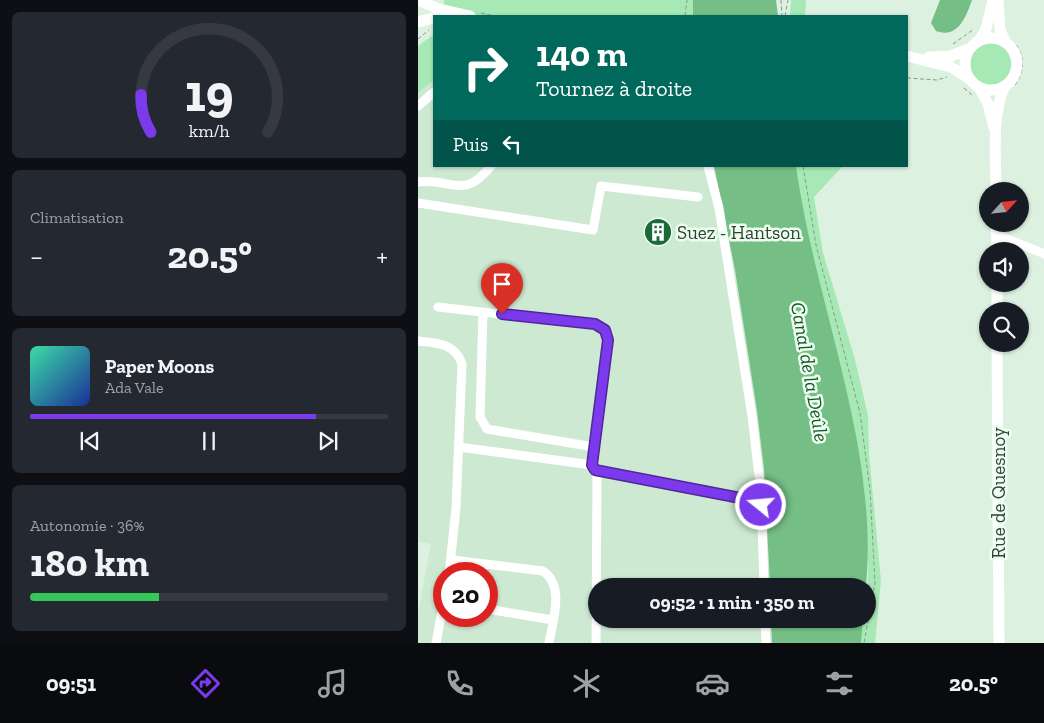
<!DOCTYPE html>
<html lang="fr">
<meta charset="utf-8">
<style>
:root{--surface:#171b24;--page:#242831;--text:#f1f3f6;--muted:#9ea1a6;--line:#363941;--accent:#7c3aed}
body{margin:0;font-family:"Zilla Slab",serif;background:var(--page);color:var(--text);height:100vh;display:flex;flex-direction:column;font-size:19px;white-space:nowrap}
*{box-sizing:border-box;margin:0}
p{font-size:16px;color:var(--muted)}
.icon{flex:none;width:28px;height:28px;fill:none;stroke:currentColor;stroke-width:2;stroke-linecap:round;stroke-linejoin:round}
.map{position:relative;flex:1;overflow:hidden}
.sheet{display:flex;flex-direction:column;gap:12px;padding:12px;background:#0d0f14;width:418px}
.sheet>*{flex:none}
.guide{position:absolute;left:15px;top:15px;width:475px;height:152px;border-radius:0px;box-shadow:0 1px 4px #0004;background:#00695c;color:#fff;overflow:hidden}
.needle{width:32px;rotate:63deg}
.controls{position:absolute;left:561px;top:182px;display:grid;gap:10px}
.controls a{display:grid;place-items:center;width:50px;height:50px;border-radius:50%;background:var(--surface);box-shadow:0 1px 4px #0004;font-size:25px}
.speed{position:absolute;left:15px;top:562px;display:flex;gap:10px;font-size:25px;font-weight:700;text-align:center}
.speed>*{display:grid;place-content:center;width:65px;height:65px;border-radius:50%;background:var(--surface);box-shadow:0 1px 4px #0004;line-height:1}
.speed .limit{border:8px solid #d22;background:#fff;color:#111}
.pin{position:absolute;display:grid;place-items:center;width:42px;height:42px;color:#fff;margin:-51px -21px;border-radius:50% 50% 50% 0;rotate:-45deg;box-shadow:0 0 5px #0007}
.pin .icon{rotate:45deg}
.me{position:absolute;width:55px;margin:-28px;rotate:287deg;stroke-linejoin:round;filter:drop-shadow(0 0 4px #0008)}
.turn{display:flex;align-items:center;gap:18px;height:105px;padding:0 20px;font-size:22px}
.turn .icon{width:65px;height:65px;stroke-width:2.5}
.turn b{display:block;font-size:35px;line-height:42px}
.then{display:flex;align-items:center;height:48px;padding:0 20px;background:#0003;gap:10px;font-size:19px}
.big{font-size:38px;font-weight:700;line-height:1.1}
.sheet .tile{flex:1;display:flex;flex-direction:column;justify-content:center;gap:8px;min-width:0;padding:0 18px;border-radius:8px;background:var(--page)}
.sheet .dial{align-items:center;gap:0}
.dial svg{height:130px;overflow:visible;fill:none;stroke:var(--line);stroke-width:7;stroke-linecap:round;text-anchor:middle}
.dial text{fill:var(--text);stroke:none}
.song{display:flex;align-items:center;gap:15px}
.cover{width:60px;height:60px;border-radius:8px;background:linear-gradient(135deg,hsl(160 70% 55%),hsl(230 70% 35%))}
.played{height:5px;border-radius:2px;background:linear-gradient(90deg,var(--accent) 80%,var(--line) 80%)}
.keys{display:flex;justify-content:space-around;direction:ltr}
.heat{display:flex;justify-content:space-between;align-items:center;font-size:28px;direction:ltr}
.charge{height:8px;border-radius:4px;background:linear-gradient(90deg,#34c759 36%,var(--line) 0)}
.trip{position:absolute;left:170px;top:578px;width:288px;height:50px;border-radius:25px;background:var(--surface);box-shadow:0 1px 4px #0004;font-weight:700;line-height:50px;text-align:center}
.tabs{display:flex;height:80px;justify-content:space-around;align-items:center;background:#090b0e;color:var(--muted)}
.tabs .icon{width:35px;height:35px}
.tabs .selected{color:var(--accent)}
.tabs b{font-size:22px;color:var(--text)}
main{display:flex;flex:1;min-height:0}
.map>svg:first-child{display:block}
.built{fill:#cde9d2;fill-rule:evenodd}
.green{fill:#a7e9b5}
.water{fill:#75bf87}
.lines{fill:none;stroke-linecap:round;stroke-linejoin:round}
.path{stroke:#8b998d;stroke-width:1;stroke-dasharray:4 2.5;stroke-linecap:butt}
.minor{stroke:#fff;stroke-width:9}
.major{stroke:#fff;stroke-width:11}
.route-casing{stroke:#51269a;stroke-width:12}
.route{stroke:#7c3aed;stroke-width:9}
.labels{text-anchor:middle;stroke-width:5;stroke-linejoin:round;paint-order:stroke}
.poi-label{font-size:19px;fill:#363e37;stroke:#eaffee;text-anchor:start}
.street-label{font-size:19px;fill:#363e37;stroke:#eaffee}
.water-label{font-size:20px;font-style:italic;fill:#1c512c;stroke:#eaffee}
</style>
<main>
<section class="sheet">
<div class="tile dial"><svg viewBox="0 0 100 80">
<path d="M14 69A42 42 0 1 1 86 69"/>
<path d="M14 69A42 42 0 0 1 8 46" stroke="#7c3aed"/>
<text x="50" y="56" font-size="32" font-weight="700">19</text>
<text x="50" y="72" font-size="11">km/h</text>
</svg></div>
<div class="tile"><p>Climatisation</p>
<div class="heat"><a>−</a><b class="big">20.5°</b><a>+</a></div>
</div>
<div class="tile">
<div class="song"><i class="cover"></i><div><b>Paper Moons</b><p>Ada Vale</p></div></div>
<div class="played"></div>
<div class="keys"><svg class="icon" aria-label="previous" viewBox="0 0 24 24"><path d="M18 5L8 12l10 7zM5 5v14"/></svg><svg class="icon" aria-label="pause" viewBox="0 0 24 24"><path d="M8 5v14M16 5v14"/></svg><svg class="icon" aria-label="next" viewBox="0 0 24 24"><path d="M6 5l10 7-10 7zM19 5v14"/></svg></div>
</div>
<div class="tile"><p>Autonomie · 36%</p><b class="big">180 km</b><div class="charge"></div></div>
</section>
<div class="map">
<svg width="627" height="643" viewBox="0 0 627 643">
<rect width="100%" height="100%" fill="#ddf1e0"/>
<!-- built -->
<path class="built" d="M16 80V166H295L317 270 339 411 346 469 352 586H179V619H353L354 643H0V612L13 544 0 542V93ZM26 574H69V616H26Z"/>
<!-- green -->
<path class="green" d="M26 0H275V16H25Z
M373 0H388L387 16H372Z
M16 34V80L0 93V46Z
M551 64a21 21 0 1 1 42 0a21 21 0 1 1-42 0Z
M378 166H425L396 197 405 253 436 356 450 415 451 454 463 581 457 643H443L445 619H449L450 568 446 487 432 406 385 218Z"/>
<!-- water -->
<path class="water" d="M275 0H358L360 16H275Z
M522 0H554C548 17 540 39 518 31L513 23Z
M296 166H378C397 304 461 446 448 586H352L346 469 339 411 317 270Z
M353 619H445L443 643H354Z"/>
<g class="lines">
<!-- path -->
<path class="path" d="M363 0 364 16
M63 13 76 16
M267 16 269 0
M367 16 370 0
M0 39 11 30
M535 44 556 29
M489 78 519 80 529 77
M597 85C607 72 607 56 597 43
M546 88 554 95
M385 166 398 245 442 413 452 490 457 583 446 643"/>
<!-- minor -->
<path class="minor" d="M0 106 16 92
M290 166 301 208 334 416 343 493 346 586
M0 182C34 178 45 201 73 166
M0 203 175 230 183 186 280 197
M579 235 627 254
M20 307 177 325 187 330 190 340 174 465
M65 312 62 417 69 429 176 447
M0 341C19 343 37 343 44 364L38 508 31 574
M41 447 174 465 179 473 178 643
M177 470 343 502
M34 560 125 571C147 586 135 620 131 643
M59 574 60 563
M69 609 135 620
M347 619 348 643
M18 643 26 600"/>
<!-- major -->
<path class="major" d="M0 0 21 9 52 16
M580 0 582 30 588 43
M0 22 16 18
M547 64a26 26 0 1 1 52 0a26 26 0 1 1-52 0Z
M561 41 568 29 575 0
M489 56 533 67 550 78
M511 57 533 56 551 49
M561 87 570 104 576 127
M578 191C578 161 573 113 587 86
M578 224 579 251
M579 284V311
M579 344 581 643"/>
</g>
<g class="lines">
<defs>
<path id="route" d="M84 314 177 324 187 330 190 340 174 465 177 470 343 502V505"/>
</defs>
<!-- route casing -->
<use href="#route" class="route-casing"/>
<!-- route -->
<use href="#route" class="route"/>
</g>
<!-- icons -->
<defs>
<symbol id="building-disc" viewBox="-11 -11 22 22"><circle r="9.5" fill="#1e6938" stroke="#eaffee"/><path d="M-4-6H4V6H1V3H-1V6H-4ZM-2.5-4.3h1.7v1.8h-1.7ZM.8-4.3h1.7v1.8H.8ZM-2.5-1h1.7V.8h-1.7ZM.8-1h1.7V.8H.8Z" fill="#fff"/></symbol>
</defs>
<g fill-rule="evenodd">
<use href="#building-disc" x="224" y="216" width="32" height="32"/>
</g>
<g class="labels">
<!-- poi labels -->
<g class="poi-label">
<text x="259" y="239">Suez - Hantson</text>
</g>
<!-- street labels -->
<g class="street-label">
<text transform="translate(580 493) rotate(-90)" y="7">Rue de Quesnoy</text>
</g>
<!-- water labels -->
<g class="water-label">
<text transform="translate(392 372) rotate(80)" y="7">Canal de la Deûle</text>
</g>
</g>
</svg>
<div class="controls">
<a><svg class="needle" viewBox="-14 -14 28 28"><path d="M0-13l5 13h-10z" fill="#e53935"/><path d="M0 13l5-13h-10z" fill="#9ea1a6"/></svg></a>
<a><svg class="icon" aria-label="sound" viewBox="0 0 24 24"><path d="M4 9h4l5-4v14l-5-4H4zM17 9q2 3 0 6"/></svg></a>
<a><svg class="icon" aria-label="search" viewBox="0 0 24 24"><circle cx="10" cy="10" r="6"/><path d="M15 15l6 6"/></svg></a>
</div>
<div class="speed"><div class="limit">20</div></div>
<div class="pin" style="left:84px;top:314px;background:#d93025"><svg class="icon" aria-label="arrive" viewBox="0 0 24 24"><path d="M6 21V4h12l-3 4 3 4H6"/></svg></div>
<svg class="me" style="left:343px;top:505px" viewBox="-20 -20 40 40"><circle r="17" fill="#7c3aed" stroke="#fff" stroke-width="3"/><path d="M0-11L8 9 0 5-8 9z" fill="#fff"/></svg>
<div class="trip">09:52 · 1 min · 350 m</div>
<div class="guide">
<div class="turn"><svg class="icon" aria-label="right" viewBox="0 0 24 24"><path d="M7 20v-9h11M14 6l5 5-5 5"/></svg><div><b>140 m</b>Tournez à droite</div></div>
<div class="then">Puis<svg class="icon" aria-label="left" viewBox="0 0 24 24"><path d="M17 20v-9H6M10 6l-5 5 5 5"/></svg></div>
</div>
</div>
</main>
<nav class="tabs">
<b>09:51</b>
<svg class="icon selected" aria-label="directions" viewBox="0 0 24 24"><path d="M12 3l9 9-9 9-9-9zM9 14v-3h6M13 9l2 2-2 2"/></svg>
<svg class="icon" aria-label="music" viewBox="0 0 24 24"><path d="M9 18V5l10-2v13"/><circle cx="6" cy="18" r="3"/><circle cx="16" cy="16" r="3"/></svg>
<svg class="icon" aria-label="phone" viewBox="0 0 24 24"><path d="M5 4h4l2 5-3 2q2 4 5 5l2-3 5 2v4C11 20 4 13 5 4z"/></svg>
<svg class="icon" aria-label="climate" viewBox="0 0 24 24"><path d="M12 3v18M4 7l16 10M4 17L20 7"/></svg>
<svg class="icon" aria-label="car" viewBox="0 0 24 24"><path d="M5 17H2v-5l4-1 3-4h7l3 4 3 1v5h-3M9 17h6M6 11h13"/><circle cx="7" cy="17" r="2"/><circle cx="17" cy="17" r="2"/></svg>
<svg class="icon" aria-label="filters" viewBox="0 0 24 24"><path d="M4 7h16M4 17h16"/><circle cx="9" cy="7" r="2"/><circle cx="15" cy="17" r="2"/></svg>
<b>20.5°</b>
</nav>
